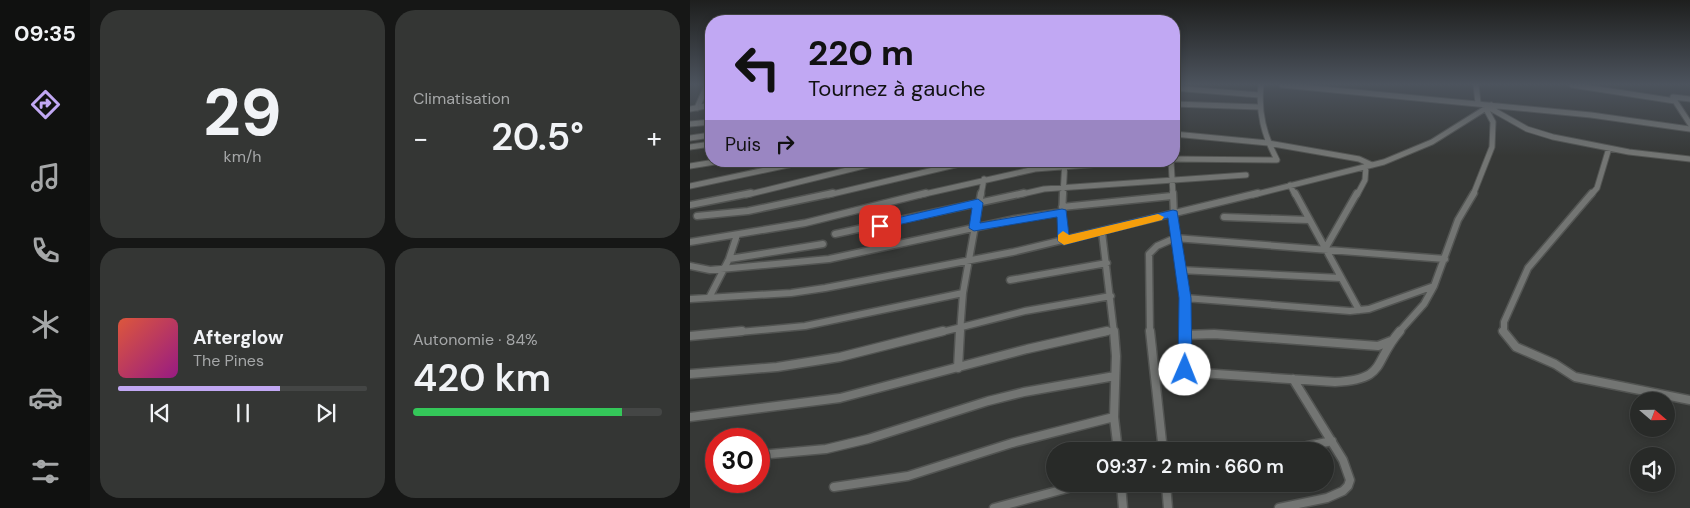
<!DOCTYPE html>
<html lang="fr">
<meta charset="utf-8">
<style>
:root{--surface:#282a28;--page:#343634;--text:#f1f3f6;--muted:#a5a7a8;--line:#444645;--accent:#c1a8f3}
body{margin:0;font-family:"DM Sans",sans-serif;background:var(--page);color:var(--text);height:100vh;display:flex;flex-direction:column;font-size:19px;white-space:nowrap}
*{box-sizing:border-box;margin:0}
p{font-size:16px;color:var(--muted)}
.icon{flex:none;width:28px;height:28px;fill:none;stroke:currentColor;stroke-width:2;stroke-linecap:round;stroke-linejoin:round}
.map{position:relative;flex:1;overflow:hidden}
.panel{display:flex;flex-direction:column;gap:10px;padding:10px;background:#161716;width:600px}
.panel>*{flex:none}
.top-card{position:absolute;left:15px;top:15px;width:475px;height:152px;border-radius:20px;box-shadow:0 2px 8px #0003,0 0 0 1px var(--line);background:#c1a8f3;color:#111;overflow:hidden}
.needle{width:32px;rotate:110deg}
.controls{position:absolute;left:940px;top:392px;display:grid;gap:10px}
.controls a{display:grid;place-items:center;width:45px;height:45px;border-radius:50%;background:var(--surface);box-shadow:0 2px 8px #0003,0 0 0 1px var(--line);font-size:25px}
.speed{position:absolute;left:15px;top:428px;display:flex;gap:10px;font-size:25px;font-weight:700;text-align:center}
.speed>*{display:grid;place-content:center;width:65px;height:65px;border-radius:50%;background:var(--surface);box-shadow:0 2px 8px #0003,0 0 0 1px var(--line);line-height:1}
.speed .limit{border:8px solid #d22;background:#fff;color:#111}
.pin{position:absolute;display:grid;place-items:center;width:42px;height:42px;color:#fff;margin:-21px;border-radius:10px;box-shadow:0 2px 8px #0006}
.me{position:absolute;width:55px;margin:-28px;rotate:1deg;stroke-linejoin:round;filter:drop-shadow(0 0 4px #0008)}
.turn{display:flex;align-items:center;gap:18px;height:105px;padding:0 20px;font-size:22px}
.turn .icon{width:65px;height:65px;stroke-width:2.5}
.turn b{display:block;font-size:35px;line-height:42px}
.then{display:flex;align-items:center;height:48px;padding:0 20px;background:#0003;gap:10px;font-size:19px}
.big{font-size:38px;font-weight:600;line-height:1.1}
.panel .tile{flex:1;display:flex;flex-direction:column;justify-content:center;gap:8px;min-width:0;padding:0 18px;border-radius:20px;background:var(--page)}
.panel .dial{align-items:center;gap:0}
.dial b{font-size:65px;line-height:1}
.song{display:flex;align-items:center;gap:15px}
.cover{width:60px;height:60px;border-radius:8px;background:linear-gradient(135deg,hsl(10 70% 55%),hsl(310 70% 35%))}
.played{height:5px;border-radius:2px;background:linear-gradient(90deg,var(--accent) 65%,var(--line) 65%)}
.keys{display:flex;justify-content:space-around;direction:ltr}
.heat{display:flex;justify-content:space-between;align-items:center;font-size:28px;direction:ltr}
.charge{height:8px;border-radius:4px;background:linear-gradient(90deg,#34c759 84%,var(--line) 0)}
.panel .tiles{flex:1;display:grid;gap:10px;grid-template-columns:repeat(2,1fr)}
.trip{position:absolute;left:356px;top:442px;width:288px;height:50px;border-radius:25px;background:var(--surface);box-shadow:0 2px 8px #0003,0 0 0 1px var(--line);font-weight:600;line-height:50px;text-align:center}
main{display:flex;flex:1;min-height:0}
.tab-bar{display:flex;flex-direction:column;width:90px;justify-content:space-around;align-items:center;background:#101110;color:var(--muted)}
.tab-bar .icon{width:35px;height:35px}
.tab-bar .on{color:var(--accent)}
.tab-bar b{font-size:22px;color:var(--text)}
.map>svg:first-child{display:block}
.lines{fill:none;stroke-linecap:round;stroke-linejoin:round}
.street-far2-casing{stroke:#525452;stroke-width:7}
.street-far1-casing{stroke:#525452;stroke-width:9}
.street-casing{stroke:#525452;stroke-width:11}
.street-far2{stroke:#737573;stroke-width:5}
.street-far1{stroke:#737573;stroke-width:6}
.street{stroke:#737573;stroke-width:8}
.route{fill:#1a73e8;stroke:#114b97}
.slow{fill:#f59e0b}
</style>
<main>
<nav class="tab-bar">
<b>09:35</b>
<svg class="icon on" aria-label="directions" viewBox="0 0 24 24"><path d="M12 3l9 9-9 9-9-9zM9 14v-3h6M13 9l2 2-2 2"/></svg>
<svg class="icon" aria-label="music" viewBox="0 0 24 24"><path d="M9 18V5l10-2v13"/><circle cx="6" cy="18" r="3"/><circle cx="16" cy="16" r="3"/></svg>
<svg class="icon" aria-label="phone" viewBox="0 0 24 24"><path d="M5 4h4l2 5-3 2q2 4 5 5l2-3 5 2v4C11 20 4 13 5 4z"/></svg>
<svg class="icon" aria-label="climate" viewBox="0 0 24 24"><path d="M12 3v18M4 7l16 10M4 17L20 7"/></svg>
<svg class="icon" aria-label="car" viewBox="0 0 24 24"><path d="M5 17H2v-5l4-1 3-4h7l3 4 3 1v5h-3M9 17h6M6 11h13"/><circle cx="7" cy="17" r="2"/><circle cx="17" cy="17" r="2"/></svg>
<svg class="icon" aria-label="filters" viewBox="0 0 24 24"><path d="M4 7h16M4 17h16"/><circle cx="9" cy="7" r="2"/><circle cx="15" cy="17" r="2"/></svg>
</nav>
<section class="panel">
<div class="tiles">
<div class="tile dial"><b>29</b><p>km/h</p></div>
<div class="tile"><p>Climatisation</p>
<div class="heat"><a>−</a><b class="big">20.5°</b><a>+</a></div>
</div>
<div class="tile">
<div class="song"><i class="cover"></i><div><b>Afterglow</b><p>The Pines</p></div></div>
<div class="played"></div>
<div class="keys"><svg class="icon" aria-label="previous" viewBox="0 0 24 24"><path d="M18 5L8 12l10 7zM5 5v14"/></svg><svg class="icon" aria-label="pause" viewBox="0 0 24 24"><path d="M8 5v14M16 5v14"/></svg><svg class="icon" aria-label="next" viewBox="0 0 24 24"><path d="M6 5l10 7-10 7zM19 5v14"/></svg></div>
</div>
<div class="tile"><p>Autonomie · 84%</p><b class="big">420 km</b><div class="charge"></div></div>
</div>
</section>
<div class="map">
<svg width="1000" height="508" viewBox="0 0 1000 508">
<rect width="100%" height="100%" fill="#363836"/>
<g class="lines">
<defs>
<path id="street-far2" d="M592 85 901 115 1000 129
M786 85 788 103
M882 85 985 101 1000 124
M484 88 569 95
M985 101 983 97 1000 99
M484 104 569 107
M798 107 837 129 863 137 939 152 1000 159
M7 108 17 85
M0 109 21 105
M0 124 21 122
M484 134 578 143 669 159 682 165
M0 138 21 135
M0 147 21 144
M484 159 587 160C574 135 568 113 571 85
M481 161 483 195
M0 166 31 161
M345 169 346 161
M600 185 605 195
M0 186 117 161
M56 195 194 161
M138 195 282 161
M230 195 345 169 450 161
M291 195 294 179
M328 195 354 189 556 175
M373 195 375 161
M563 195 694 162 742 142 801 105
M667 195 675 180 676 166
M783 195 802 147 803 122 796 109
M901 195 907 188 919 148"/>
<path id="street-far1" d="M373 193 372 217 374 241
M483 193 485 238 495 298V333
M605 193 669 310
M0 205 61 193
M372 207 482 196
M7 216 58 211 143 193
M534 217 619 220
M412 232 424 333
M145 234 334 193
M0 242 115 223 236 193
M635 249 667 193
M39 259 133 244
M0 266 20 270 139 259 325 219 372 212
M490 270 651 278
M320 280 417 263
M19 298 39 259 47 235
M495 298 660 311 679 309 744 286
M0 299 101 293 135 288 323 252 568 193
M38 333 115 326 273 293
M248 333 335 311 421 296
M270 333 273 293 291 193
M412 333 424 330
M460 333 459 254 467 246 485 238 755 259
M708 333 734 304 744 286 768 220 784 193
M814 333V322L838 268 902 193"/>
<path id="street" d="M424 331 426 356 424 417 428 451
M460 331 473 451
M495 331 496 372 645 382C698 379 682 363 710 331
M813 331 826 347 865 364 885 377 1000 400
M495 335 524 334 688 346 701 341
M0 336 52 331
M268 368 270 331
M0 374 87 367 150 357 253 331
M0 417 150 398 337 349 417 331
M594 451 642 441
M69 455 136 449 178 439 298 401 334 392 425 376
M24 459H26
M431 484 433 508
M476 484 478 508
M144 487 218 476 322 443 424 417
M304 508 393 484
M589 508 637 498 653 491 658 486 660 480 653 460 603 379"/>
</defs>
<!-- street-far2 casing -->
<use href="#street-far2" class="street-far2-casing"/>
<!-- street-far1 casing -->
<use href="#street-far1" class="street-far1-casing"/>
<!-- street casing -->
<use href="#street" class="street-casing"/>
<!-- street-far2 -->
<use href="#street-far2" class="street-far2"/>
<!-- street-far1 -->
<use href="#street-far1" class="street-far1"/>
<!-- street -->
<use href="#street" class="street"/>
</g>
<!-- sky -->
<linearGradient id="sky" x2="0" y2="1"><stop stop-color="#1e1f1e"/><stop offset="0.54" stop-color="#4c535d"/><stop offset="1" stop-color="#4c535d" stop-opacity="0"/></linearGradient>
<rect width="1000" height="156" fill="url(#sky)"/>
<!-- route -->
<path class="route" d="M288 199 293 203 290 223 372 209 376 210 379 235 483 210 487 211 501 298 502 370 500 375 495 376 490 375 488 370 489 298 478 218 374 245 368 241 367 217 284 231 279 228 282 208 190 229 184 226 190 222Z"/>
<!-- slow -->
<path class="slow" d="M468 214 474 217 472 220 374 245 368 241V235L373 231 379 235Z"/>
</svg>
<div class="controls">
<a><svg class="needle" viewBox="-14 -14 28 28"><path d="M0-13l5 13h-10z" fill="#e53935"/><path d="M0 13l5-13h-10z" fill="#a5a7a8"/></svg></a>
<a><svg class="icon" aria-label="sound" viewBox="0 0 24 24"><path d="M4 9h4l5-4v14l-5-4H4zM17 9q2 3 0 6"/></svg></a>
</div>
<div class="speed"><div class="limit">30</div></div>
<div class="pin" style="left:190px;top:226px;background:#d93025"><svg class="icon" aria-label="arrive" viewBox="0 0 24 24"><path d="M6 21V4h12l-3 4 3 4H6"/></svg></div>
<svg class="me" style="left:495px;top:370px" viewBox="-20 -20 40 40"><circle r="19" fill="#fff"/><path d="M0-13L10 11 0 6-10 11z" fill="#1a73e8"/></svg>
<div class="trip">09:37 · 2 min · 660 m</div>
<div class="top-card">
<div class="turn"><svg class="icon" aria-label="left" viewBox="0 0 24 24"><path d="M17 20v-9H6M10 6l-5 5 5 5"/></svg><div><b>220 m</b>Tournez à gauche</div></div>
<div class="then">Puis<svg class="icon" aria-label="right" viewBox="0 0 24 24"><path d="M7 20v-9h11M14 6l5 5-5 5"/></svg></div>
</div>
</div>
</main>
